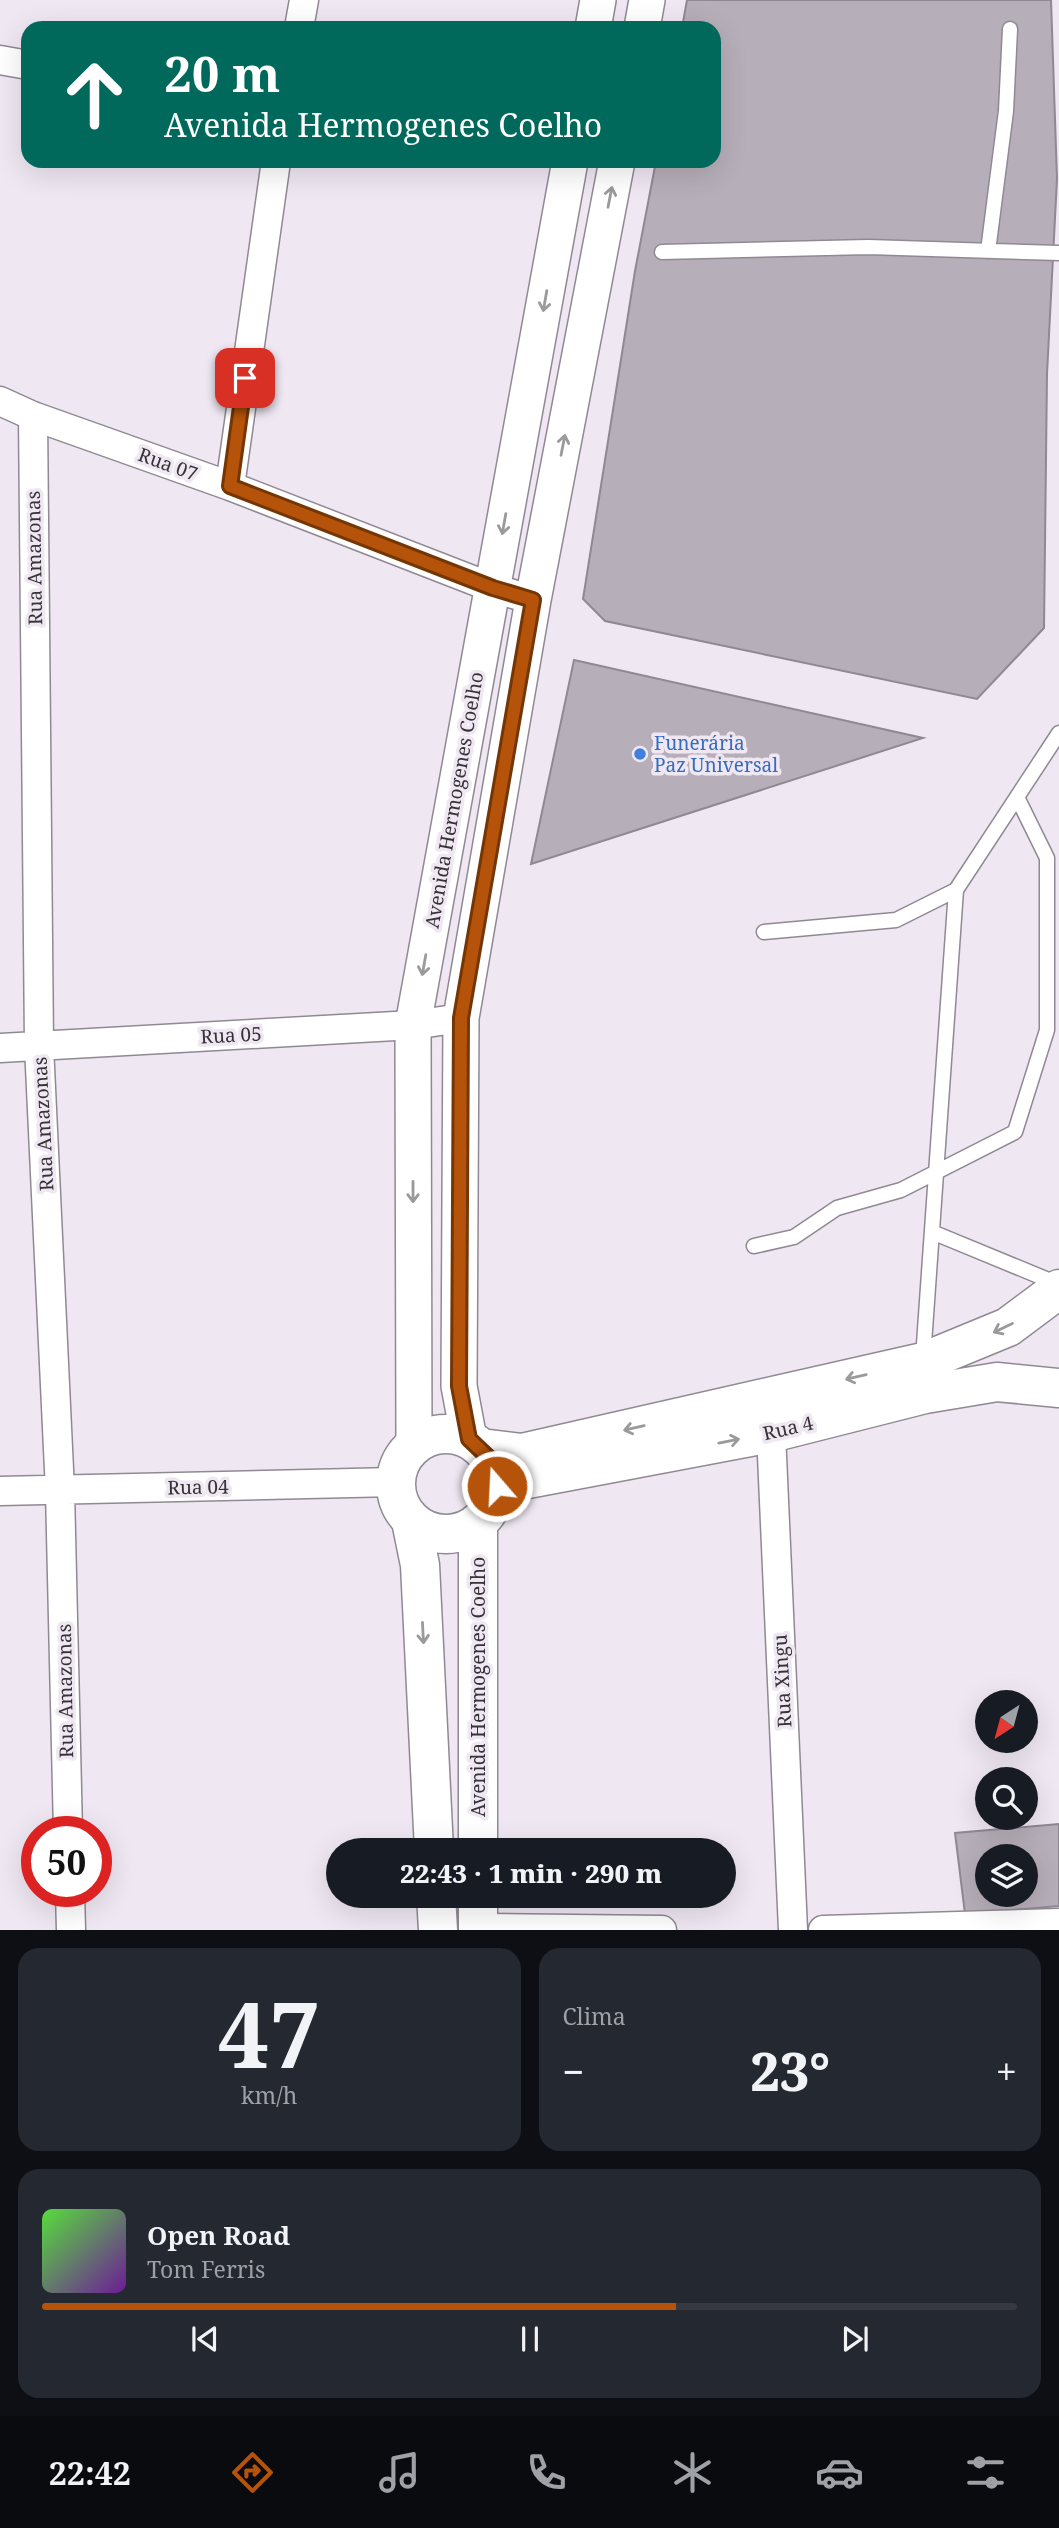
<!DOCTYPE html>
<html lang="pt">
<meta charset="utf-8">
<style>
:root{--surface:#171b24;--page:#242831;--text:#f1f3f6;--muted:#9ea1a6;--line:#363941;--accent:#b45309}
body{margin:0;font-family:"Noto Serif",serif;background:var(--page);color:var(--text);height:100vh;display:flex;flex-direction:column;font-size:26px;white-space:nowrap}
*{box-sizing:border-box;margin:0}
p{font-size:23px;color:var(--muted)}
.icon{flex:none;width:38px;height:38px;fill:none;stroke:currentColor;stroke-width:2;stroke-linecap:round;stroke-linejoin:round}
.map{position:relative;height:1930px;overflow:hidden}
.side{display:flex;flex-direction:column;gap:18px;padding:18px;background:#0d0f14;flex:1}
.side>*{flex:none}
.guide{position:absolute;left:21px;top:21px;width:700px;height:147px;border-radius:21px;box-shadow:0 7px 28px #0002;background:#00695c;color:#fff;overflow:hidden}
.needle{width:46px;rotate:216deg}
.tools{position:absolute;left:975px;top:1690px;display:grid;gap:14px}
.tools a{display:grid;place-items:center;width:63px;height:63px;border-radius:50%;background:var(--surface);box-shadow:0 7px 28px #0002;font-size:35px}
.speed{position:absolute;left:21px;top:1816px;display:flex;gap:14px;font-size:35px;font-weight:700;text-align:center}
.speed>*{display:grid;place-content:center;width:91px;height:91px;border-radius:50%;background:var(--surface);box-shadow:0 7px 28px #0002;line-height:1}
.speed .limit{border:10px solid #d22;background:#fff;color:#111}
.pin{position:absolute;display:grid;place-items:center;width:60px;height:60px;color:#fff;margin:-30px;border-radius:14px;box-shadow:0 4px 10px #0006}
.me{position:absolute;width:77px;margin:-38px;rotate:341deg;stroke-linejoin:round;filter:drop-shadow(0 0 5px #0008)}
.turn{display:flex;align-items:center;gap:24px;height:147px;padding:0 28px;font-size:32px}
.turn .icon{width:91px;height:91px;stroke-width:2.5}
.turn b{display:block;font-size:49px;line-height:60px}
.big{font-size:52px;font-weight:800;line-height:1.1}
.side .card{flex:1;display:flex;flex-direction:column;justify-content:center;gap:10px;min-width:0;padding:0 24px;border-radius:21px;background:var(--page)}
.side .dial{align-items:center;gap:0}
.dial b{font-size:91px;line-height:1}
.song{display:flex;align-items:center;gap:21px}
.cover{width:84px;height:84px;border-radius:10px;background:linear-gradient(135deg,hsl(110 70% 55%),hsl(280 70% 35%))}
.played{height:7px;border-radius:4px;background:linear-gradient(90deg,var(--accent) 65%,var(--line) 65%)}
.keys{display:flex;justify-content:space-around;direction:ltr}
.heat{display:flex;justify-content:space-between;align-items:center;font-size:38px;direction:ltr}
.side .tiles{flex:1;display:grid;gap:18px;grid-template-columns:1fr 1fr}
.card:last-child{grid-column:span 2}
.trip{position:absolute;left:326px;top:1838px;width:410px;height:70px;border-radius:35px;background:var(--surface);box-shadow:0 7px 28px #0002;font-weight:800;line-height:70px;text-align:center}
.menu{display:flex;height:112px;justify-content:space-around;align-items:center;background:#090b0e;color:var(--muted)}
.menu .icon{width:49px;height:49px}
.menu .active{color:var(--accent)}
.menu b{font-size:32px;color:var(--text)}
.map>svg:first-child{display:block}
.building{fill:#b6aeb8;stroke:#908892;stroke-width:2;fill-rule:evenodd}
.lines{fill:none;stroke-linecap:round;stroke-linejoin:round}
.service-casing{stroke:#908993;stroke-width:17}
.minor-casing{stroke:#908993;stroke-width:31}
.tertiary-casing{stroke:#908993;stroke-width:38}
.secondary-casing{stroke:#908993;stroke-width:41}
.service{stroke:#fff;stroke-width:14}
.minor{stroke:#fff;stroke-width:28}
.tertiary{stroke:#fff;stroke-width:35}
.secondary{stroke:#fff;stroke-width:38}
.oneway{stroke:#9a999b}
.route-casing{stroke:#753606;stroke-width:18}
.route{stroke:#b45309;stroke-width:12}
.shop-dot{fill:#3f7fe0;stroke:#efe7f2;stroke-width:2.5}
.labels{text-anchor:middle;stroke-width:7;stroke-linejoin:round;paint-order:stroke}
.street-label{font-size:19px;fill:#363337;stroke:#efe7f2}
.shop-label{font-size:19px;fill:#366cbe;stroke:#efe7f2;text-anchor:start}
</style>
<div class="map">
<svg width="1059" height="1930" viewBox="0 0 1059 1930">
<rect width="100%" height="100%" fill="#efe7f2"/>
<!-- building -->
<path class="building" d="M687 0H1051L1057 179 1047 374 1044 628 977 699 605 621 583 599 635 271 656 161H714V28H682Z
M574 660 923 738 531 864Z
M1059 1824V1906L965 1914 955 1833ZM987 1857H1026V1895H987Z"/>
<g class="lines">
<defs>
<path id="service" d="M988 251 1006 111 1010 29
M662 252 868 247 1059 253
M764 932 896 920 956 890
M932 1232 1058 1284
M754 1246 794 1237 837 1208 901 1190 1015 1132 1047 1030V858L1017 797
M923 1358 956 890 1059 733"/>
<path id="minor" d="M299 28 304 0
M0 60 28 65
M0 401 33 416 230 486 493 588 533 600
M33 416 39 1046 60 1491 68 1832
M230 486 276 161
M0 1048 413 1025 461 1018
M771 1433 793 1930
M0 1491 395 1482
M70 1892 71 1930
M478 1928 662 1930
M823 1930 1059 1923"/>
<path id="tertiary" d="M593 28 598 0
M642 28 647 0
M469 1439 459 1386 461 1018 533 600 617 161
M414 1445 413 1025 570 161"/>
<path id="secondary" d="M396 1484a50 50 0 1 1 100 0a50 50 0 1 1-100 0Z
M481 1448 522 1453 923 1362 1008 1327 1059 1289
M495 1501 517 1481 771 1433 925 1394 997 1382 1059 1388
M411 1521 420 1565 434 1850
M478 1850V1524
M436 1895 438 1930
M478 1895V1930"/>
</defs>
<!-- service casing -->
<use href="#service" class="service-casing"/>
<!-- minor casing -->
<use href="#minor" class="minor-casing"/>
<!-- tertiary casing -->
<use href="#tertiary" class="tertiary-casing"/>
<!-- secondary casing -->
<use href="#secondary" class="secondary-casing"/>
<!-- service -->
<use href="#service" class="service"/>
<!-- minor -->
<use href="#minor" class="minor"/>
<!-- tertiary -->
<use href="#tertiary" class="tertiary"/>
<!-- secondary -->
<use href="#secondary" class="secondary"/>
</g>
<!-- one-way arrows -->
<defs><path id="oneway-shaft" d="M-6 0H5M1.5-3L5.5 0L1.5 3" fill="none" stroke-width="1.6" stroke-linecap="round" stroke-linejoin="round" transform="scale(1.75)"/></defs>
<g class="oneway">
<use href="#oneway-shaft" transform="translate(610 197) rotate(-79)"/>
<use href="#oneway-shaft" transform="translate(545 301) rotate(100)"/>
<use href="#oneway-shaft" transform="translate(563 445) rotate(-79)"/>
<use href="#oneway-shaft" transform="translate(504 524) rotate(100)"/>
<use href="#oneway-shaft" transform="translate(424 965) rotate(100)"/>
<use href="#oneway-shaft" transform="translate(413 1192) rotate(90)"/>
<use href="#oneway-shaft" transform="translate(1003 1328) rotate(154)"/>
<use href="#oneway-shaft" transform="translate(856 1377) rotate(167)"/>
<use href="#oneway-shaft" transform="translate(634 1428) rotate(167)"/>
<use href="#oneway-shaft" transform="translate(729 1441) rotate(-11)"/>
<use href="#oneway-shaft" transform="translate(423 1633) rotate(87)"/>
</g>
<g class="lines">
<defs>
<path id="route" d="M245 378 230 486 493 588 533 600 461 1018 459 1386 469 1439 490 1459 496 1472 497 1486"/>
</defs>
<!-- route casing -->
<use href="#route" class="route-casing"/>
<!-- route -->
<use href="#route" class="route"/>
</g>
<!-- markers -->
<circle class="shop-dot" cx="640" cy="754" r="7"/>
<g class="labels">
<!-- street labels -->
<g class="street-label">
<text transform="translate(168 464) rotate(20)" y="7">Rua 07</text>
<text transform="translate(34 558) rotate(-91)" y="7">Rua Amazonas</text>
<text transform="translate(454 800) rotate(-80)" y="7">Avenida Hermogenes Coelho</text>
<text transform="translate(231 1035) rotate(-3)" y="7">Rua 05</text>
<text transform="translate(43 1124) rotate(-93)" y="7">Rua Amazonas</text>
<text transform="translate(788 1428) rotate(-13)" y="7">Rua 4</text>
<text transform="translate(198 1487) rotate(-1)" y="7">Rua 04</text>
<text transform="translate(782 1681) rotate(-93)" y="7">Rua Xingu</text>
<text transform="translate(478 1687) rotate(-90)" y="7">Avenida Hermogenes Coelho</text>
<text transform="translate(65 1691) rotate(-91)" y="7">Rua Amazonas</text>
</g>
<!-- shop labels -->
<g class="shop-label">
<text x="654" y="750">Funerária<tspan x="654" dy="22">Paz Universal</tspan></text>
</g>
</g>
</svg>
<div class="tools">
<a><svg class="needle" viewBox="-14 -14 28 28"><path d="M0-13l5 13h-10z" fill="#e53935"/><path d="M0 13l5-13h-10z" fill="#9ea1a6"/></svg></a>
<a><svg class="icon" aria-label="search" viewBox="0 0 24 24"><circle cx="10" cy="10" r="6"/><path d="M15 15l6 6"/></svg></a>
<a><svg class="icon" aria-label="layers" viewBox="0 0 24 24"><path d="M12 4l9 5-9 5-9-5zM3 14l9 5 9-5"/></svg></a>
</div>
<div class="speed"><div class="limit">50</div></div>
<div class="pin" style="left:245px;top:378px;background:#d93025"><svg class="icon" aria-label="arrive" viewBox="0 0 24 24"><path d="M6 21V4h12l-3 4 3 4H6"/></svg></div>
<svg class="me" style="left:497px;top:1486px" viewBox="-20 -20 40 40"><circle r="17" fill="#b45309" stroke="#fff" stroke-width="3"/><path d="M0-11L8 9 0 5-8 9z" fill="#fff"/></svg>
<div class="trip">22:43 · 1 min · 290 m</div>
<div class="guide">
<div class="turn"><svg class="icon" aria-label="ahead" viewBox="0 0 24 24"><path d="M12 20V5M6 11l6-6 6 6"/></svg><div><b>20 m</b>Avenida Hermogenes Coelho</div></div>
</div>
</div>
<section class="side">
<div class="tiles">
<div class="card dial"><b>47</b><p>km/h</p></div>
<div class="card"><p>Clima</p>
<div class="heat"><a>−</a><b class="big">23°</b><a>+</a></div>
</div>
<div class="card">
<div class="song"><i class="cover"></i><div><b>Open Road</b><p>Tom Ferris</p></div></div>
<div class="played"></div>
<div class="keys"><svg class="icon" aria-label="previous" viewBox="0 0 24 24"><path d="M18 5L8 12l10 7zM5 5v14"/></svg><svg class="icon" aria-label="pause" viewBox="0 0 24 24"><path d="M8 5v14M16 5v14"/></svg><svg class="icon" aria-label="next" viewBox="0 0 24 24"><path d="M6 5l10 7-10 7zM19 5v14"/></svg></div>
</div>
</div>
</section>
<nav class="menu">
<b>22:42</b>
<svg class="icon active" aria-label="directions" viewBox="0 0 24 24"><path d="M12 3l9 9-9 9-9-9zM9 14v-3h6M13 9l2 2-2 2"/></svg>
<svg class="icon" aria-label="music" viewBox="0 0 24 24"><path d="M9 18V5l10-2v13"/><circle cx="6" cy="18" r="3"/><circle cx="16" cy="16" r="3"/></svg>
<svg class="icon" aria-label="phone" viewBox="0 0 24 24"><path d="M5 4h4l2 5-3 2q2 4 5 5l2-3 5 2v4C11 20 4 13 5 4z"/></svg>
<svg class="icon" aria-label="climate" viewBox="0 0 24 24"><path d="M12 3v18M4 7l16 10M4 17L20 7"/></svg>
<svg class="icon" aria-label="car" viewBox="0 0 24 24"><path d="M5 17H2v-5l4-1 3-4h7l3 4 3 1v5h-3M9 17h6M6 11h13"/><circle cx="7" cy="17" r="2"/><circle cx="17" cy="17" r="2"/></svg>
<svg class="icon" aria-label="filters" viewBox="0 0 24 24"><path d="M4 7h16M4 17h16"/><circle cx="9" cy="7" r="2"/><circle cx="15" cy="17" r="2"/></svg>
</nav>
